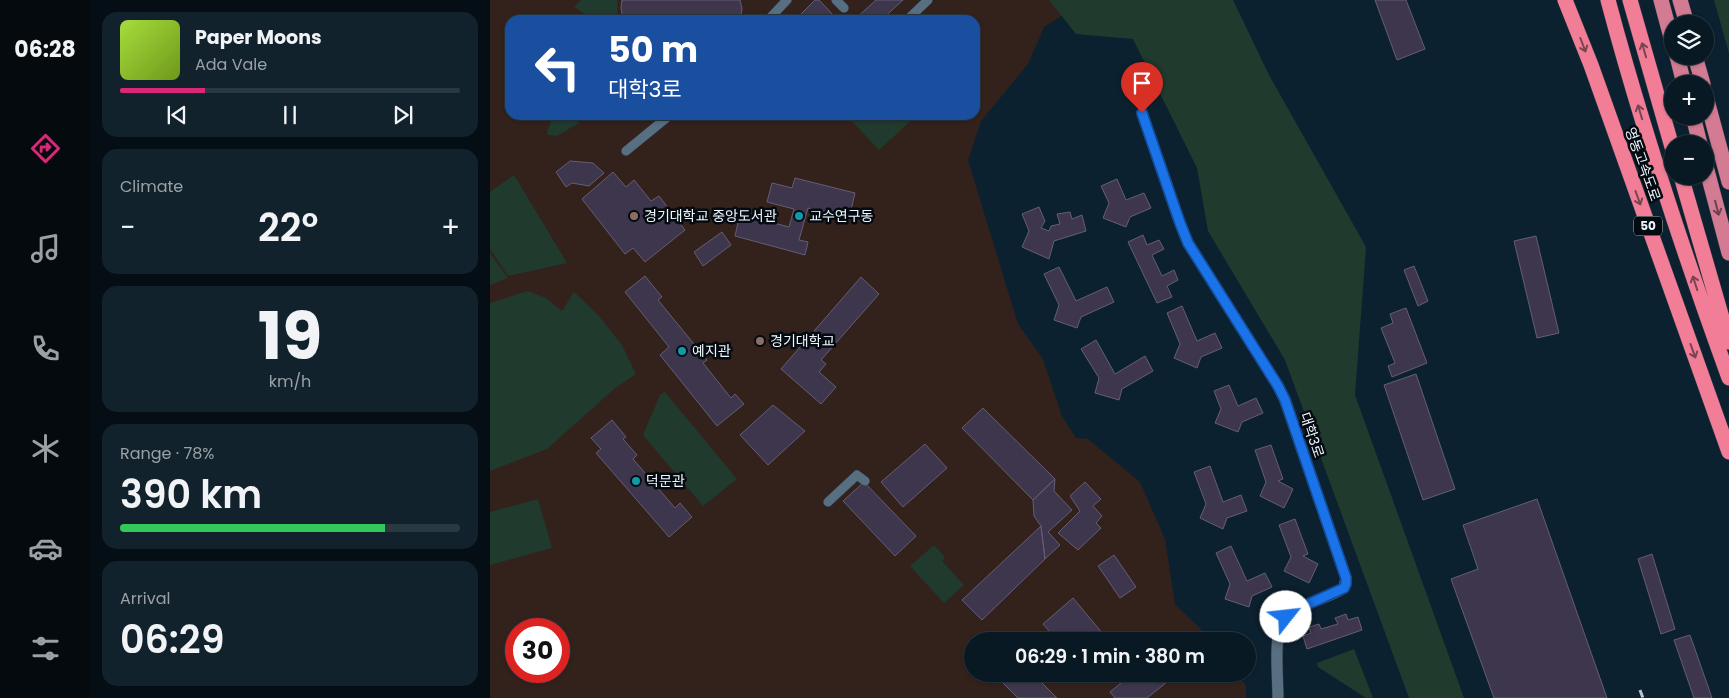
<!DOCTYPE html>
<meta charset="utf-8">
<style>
:root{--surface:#091924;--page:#12222c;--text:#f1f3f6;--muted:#99a0a6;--line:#293841;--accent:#db2777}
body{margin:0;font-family:Poppins,"Noto Sans KR",sans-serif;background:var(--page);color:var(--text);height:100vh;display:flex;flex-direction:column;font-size:19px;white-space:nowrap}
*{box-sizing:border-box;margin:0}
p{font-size:16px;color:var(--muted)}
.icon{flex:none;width:28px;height:28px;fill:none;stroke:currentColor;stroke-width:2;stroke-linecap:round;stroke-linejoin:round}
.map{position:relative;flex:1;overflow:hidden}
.panel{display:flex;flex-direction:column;gap:12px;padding:12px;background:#050e14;width:400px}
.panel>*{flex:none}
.banner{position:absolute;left:15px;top:15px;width:475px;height:105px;border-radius:15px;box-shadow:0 1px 4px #0004,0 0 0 1px var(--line);background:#1a4fa0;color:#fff;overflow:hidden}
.buttons{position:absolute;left:1174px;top:15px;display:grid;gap:10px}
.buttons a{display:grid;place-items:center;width:50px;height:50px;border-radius:50%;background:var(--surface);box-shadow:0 1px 4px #0004,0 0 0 1px var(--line);font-size:25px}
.speed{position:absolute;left:15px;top:618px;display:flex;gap:10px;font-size:25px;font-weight:700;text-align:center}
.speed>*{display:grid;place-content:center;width:65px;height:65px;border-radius:50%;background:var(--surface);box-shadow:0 1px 4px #0004,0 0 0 1px var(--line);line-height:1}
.speed .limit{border:8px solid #d22;background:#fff;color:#111}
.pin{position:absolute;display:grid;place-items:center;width:42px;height:42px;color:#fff;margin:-51px -21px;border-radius:50% 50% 50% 0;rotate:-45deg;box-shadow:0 0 5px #0007}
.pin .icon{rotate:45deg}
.me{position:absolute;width:55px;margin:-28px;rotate:61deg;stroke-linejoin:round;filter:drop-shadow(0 0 4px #0008)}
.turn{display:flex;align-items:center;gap:18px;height:105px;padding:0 20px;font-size:22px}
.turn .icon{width:65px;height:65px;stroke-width:2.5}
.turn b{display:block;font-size:35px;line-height:42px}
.big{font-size:38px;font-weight:600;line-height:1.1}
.panel .tile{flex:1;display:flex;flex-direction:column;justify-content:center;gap:8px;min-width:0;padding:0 18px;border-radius:15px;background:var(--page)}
.panel .dial{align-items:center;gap:0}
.dial b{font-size:65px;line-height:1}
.song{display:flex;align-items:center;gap:15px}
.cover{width:60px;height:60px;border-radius:8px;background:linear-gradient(135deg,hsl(80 70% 55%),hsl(80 70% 35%))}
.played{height:5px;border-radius:2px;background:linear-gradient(90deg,var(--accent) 25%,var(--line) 25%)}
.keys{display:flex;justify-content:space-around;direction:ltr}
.heat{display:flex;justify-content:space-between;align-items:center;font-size:28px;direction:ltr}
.charge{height:8px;border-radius:4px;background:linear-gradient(90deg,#34c759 78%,var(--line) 0)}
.trip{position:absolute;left:474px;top:632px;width:292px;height:50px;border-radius:25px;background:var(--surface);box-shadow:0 1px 4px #0004,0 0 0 1px var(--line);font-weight:600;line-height:50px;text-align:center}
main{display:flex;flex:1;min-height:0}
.dock{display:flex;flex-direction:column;width:90px;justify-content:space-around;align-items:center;background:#040a0e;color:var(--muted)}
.dock .icon{width:35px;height:35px}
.dock .current{color:var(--accent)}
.dock b{font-size:22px;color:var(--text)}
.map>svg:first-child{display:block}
.education{fill:#33211c;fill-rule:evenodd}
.green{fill:#203a2e}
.building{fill:#3e364d;stroke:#655d75}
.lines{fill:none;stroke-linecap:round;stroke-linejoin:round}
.pedestrian-casing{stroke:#303946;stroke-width:10}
.minor-casing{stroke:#303946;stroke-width:12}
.trunk-casing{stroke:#303946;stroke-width:16}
.motorway-casing{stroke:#303946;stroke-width:16}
.pedestrian{stroke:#586f81;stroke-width:9}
.minor{stroke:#586f81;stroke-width:11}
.trunk{stroke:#d27b92;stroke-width:15}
.motorway{stroke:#f17e96;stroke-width:15}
.rail{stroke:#b8c3cc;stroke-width:3;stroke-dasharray:8 4;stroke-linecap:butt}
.oneway{stroke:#7a4453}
.oneway2{stroke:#6a4251}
.route-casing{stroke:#114b97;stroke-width:12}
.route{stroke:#1a73e8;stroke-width:9}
.education-dot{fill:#8d6e63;stroke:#030a10;stroke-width:2}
.culture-dot{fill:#0f9aa8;stroke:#030a10;stroke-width:2}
.labels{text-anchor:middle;stroke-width:5;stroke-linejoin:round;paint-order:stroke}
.shield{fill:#030a10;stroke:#a8afb6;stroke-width:1}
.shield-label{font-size:12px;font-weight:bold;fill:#eff6fd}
.street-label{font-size:14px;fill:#eff6fd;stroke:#030a10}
.poi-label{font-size:14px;fill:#eff6fd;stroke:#030a10;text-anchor:start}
</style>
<main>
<nav class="dock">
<b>06:28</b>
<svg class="icon current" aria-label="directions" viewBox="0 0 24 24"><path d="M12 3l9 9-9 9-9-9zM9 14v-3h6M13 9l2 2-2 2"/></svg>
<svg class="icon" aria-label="music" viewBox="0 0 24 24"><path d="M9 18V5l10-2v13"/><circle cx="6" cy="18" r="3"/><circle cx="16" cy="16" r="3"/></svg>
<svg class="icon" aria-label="phone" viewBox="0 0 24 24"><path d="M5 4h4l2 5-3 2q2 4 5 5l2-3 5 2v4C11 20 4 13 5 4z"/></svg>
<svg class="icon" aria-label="climate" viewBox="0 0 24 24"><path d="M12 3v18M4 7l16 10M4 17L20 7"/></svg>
<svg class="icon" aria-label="car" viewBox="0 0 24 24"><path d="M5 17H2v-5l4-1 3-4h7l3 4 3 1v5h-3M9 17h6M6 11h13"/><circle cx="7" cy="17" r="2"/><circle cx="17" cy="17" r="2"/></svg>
<svg class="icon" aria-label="filters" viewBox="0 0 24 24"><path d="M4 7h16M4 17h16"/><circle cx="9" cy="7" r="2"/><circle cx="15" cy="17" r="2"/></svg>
</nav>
<section class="panel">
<div class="tile">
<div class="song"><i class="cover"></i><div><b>Paper Moons</b><p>Ada Vale</p></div></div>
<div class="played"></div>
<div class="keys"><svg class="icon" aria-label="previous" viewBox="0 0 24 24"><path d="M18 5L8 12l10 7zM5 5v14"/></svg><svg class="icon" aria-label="pause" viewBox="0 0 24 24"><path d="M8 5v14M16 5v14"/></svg><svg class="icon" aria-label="next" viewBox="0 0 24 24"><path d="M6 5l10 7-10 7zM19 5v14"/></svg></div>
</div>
<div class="tile"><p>Climate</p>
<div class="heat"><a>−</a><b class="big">22°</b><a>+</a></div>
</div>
<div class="tile dial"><b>19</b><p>km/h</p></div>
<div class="tile"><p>Range · 78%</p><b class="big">390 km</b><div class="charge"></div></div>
<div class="tile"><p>Arrival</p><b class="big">06:29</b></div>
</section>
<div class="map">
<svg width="1239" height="698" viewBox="0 0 1239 698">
<rect width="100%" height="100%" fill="#0c2130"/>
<!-- education -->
<path class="education" d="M0 0H597L554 27 538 64 491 121 478 160 528 324 553 359 572 416 586 438 598 439 650 482 675 539 685 604 723 641H482V674H748L756 686V698H0ZM20 20H485V115H20ZM26 629H69V671H26Z"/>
<!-- green -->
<path class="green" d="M91 0H127L128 20H104L84 7Z
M559 0H743L779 75 876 247 865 395 974 698H919L795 360 718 231 707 168 643 39 586 34Z
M1224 0H1239V53Z
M58 115H85L89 123 67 136 58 135 57 131 61 123Z
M356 115H427L389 150Z
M24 175 77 263 18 276 0 249V192Z
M0 253 18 278 0 285Z
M38 291 56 298 72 311 84 292 108 315 132 345 146 374 124 389 57 449 0 471V303Z
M175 392 247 479 213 506 153 435 170 395Z
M48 499 62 548 0 565V512Z
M444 545 455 557 452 561 474 585 454 603 420 566Z
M864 649 883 698H876L828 667 827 663Z"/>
<!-- building -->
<path class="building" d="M132 0H250L252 9 250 20H133L131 8Z
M325 0H329L348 20H305Z
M386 0H413L391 20H364Z
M885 0H916L935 49 907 60Z
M80 161 103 163 114 173 99 186 82 183 76 187 66 172Z
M123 172 136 187 144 180 161 201 169 196 195 230 155 262 143 248 135 254 92 199Z
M305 178 365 193 359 219 318 208 309 240 318 242 315 255 245 236 250 214 299 227 304 209 277 202 282 183 302 188Z
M627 179 636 200 654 193 661 208 640 217 636 227 613 218 619 203 611 186Z
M549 207 555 221 551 228 559 231 561 226 570 224 567 214 580 212 582 219 592 215 596 231 564 241 559 259 532 247 539 231 532 214Z
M232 232 241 245 213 266 204 252Z
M653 235 657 245 669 240 674 249 662 255 672 276 684 270 688 280 677 286 682 297 667 303 638 242Z
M1046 236 1069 333 1047 338 1024 241Z
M924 266 938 301 928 306 914 270Z
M569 267 586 301 617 287 624 302 591 317 587 328 564 320 569 305 554 274Z
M155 276 172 297 168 300 217 360 213 363 241 398 245 394 254 404 227 426 170 355 179 347 135 292Z
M371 277 389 294 331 360 336 364 329 372 346 387 331 404 291 369Z
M692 306 707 341 725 333 732 348 711 357 707 368 684 358 690 344 677 313Z
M916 308 937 363 902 377 898 366 905 363 891 328 903 323 900 314Z
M606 340 625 374 655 356 663 371 632 389 629 400 605 393 609 378 591 349Z
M926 374 965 489 933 500 894 385Z
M739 385 748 406 766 398 773 413 752 422 748 432 725 423 731 409 724 391Z
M283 405 315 431 278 465 250 435Z
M493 408 565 479 543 500 472 428Z
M122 420 136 437 133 439 147 455 143 459 185 508 190 503 202 517 179 537 106 453 111 449 101 438Z
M435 444 457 468 413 507 391 482Z
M781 445 793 479 788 481 803 489 794 508 770 496 776 482 765 450Z
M720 466 733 502 751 495 757 511 737 518 733 529 710 518 716 504 704 472Z
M565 479 564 491 582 510 558 532 570 545 555 559 551 526 544 516 543 500Z
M374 482 426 536 405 556 353 501Z
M595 482 611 499 603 506 612 516 606 523 611 528 588 550 568 533 590 511 580 496Z
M1047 499 1117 698H1004L961 579 988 569 973 525Z
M805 519 818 554 813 556 828 564 819 583 794 571 801 557 789 525Z
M551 526 555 559 492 620 472 600Z
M741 546 757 581 775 573 782 587 762 596 759 607 735 599 740 584 726 553Z
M1162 554 1185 629 1171 634 1148 559Z
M624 555 646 587 630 598 608 566Z
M583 598 619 641H568L553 624Z
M856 614 858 620 868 617 872 630 817 649 813 636 821 633 819 627 829 624 831 629 848 624 845 618Z
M1200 635 1222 698H1204L1184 640Z
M504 674H543L567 698H528Z
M642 674H687L657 698H625L620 692Z"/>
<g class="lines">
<defs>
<path id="pedestrian" d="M346 0 354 8
M278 20 297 0
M417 20 438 0
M136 151 180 115
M338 502 367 475 375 481"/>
<path id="minor" d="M652 113 690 223 698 243 788 386 795 400 856 578 854 588C838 598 820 601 804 611 799 614 794 619 791 624 784 640 788 680 788 698"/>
<path id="trunk" d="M1171 0 1182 41
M1190 0 1197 24
M1187 56 1194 84
M1205 56 1213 84
M1215 93 1239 182
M1203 116 1210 144
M1215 163 1239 253"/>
<path id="motorway" d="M1075 0 1101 65 1239 452
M1118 0C1152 128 1194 254 1239 378
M1140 0 1182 147
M1191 176 1239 342"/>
</defs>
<!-- pedestrian casing -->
<use href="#pedestrian" class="pedestrian-casing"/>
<!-- minor casing -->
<use href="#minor" class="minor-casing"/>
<!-- trunk casing -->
<use href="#trunk" class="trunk-casing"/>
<!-- motorway casing -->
<use href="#motorway" class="motorway-casing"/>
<!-- pedestrian -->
<use href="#pedestrian" class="pedestrian"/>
<!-- minor -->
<use href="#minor" class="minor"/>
<!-- trunk -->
<use href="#trunk" class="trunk"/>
<!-- motorway -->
<use href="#motorway" class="motorway"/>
<!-- rail -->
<path class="rail" d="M1150 690 1153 698"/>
</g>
<!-- one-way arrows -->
<defs><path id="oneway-shaft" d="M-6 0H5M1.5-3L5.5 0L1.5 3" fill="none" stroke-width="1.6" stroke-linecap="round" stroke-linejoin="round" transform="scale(1.25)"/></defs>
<g class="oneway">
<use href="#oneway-shaft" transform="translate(1093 45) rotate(69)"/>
<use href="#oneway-shaft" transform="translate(1154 50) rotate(-106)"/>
<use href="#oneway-shaft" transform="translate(1150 112) rotate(-107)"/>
<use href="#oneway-shaft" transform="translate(1148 198) rotate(70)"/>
<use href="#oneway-shaft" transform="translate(1205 283) rotate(-108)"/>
<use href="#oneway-shaft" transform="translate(1203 351) rotate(70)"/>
</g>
<use class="oneway2" href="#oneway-shaft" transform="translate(1227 208) rotate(75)"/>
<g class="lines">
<defs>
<path id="route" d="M652 113 690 223 698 243 788 386 795 400 856 578V584L854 588 805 610 796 617"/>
</defs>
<!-- route casing -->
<use href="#route" class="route-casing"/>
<!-- route -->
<use href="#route" class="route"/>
</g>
<!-- markers -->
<g class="education-dot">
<circle cx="144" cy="216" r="5"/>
<circle cx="270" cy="341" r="5"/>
</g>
<g class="culture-dot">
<circle cx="309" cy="216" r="5"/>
<circle cx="192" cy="351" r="5"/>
<circle cx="146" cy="481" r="5"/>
</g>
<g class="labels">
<!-- shield labels -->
<rect class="shield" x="1144" y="216.5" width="28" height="19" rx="4"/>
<g class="shield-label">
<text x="1158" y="230">50</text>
</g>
<!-- street labels -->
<g class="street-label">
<text transform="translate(1153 164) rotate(70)" y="5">영동고속도로</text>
<text transform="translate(822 435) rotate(71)" y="5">대학3로</text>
</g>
<!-- poi labels -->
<g class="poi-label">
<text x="154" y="221">경기대학교 중앙도서관</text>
<text x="319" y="221">교수연구동</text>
<text x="280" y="346">경기대학교</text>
<text x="202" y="356">예지관</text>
<text x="156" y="486">덕문관</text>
</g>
</g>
</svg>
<div class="buttons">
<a><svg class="icon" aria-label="layers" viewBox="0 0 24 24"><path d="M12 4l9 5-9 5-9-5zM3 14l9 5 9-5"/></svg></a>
<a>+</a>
<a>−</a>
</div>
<div class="speed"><div class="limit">30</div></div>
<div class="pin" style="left:652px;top:113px;background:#d93025"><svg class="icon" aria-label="arrive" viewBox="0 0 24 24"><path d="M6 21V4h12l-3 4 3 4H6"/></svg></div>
<svg class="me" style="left:796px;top:617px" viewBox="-20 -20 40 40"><circle r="19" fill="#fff"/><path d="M0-13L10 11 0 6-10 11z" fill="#1a73e8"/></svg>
<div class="trip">06:29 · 1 min · 380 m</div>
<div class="banner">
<div class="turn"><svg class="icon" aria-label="left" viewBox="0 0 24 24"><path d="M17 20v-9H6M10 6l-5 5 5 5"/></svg><div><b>50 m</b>대학3로</div></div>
</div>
</div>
</main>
